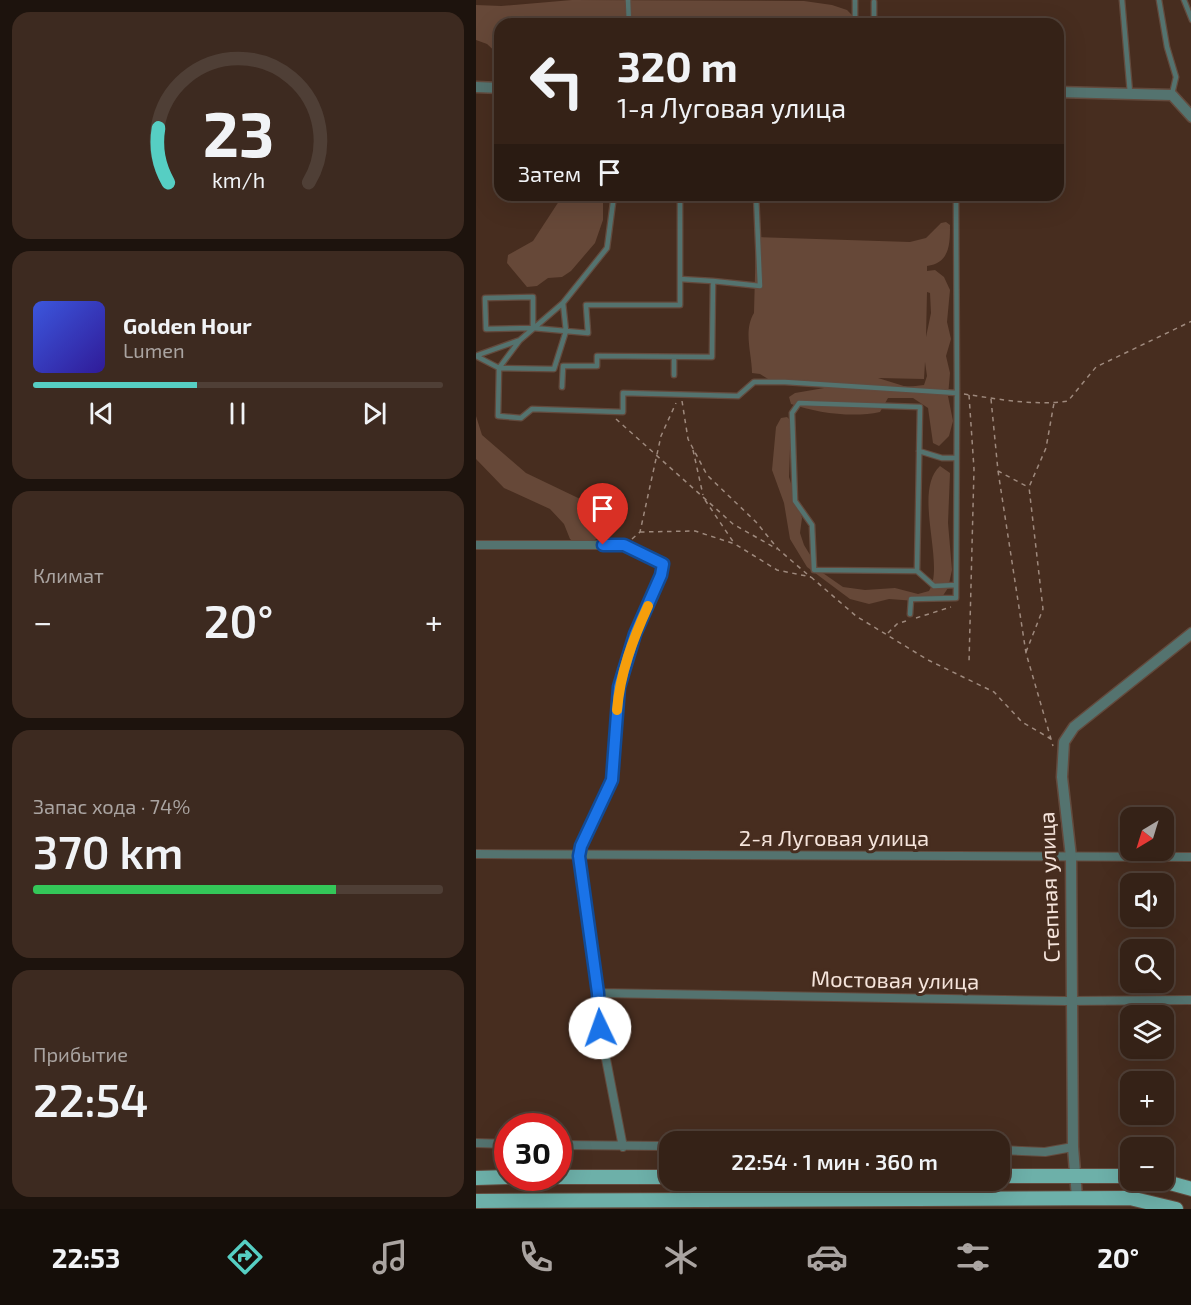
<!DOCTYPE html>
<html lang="ru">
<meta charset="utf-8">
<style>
:root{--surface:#352217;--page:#3d2a20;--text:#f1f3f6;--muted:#aaa4a1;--line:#4f3f36;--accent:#56cec3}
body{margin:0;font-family:"Exo 2",sans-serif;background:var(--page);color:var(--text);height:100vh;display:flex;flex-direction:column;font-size:22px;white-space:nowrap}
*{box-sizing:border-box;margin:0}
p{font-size:20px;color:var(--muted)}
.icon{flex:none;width:33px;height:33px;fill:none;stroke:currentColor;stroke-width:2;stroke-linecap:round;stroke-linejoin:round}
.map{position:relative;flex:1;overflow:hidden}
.side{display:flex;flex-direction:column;gap:12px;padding:12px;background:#1d130d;width:476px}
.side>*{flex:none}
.guide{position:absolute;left:18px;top:18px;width:570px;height:183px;border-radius:18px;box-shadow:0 6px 24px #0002,0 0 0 2px var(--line);background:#352217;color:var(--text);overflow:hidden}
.needle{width:39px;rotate:218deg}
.buttons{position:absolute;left:644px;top:807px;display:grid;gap:12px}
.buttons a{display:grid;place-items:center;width:54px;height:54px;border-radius:12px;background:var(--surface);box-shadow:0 6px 24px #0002,0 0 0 2px var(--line);font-size:30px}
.speed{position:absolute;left:18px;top:1113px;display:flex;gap:12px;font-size:30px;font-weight:700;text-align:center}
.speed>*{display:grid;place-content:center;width:78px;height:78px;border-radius:50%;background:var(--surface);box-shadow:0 6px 24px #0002,0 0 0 2px var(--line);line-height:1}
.speed .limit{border:9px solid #d22;background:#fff;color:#111}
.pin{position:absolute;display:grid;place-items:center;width:51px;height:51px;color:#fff;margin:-62px -26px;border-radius:50% 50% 50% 0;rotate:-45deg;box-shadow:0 0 6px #0007}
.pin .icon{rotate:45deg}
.me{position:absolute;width:66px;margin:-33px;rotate:357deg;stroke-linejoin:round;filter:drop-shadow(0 0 4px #0008)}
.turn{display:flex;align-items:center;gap:21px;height:126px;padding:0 24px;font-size:27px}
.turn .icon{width:78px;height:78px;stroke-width:2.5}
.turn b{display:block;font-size:42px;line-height:51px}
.then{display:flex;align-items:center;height:57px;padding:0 24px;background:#0003;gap:12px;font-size:22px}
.big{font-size:45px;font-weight:600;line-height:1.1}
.side .tile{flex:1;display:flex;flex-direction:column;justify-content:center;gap:9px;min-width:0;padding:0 21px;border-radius:18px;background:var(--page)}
.side .dial{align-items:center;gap:0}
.dial svg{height:156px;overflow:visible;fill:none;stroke:var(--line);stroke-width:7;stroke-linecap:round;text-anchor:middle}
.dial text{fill:var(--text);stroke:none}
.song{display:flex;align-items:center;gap:18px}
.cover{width:72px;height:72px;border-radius:9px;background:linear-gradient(135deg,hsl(230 70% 55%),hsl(250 70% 35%))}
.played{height:6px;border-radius:3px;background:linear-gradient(90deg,var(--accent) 40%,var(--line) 40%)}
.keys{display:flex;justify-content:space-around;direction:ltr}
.heat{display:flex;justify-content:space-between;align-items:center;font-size:33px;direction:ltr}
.charge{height:9px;border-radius:4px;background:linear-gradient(90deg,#34c759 74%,var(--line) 0)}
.trip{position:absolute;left:183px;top:1131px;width:351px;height:60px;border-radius:18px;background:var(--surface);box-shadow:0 6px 24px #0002,0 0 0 2px var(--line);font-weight:600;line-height:60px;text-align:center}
.tab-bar{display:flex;height:96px;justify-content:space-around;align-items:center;background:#150e09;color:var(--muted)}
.tab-bar .icon{width:42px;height:42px}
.tab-bar .selected{color:var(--accent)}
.tab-bar b{font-size:27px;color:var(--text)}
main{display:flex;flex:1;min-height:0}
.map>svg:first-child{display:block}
.green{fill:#664838;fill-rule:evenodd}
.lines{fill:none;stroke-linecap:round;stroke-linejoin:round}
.service-casing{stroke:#634a3d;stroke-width:7}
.minor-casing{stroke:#634a3d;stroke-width:10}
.tertiary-casing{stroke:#634a3d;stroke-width:13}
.primary-casing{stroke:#634a3d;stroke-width:16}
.path{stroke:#9e897d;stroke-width:1.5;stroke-dasharray:4.5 4.5;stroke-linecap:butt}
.service{stroke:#54736f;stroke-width:4.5}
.minor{stroke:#54736f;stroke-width:8}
.tertiary{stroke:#54736f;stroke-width:10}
.primary{stroke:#6db0a9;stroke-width:14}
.route-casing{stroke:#114b97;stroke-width:15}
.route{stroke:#1a73e8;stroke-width:10}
.slow{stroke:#f59e0b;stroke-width:10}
.labels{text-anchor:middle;stroke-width:6;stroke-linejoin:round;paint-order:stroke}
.street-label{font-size:22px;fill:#f5e4db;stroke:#472d1f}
</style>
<main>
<section class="side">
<div class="tile dial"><svg viewBox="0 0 100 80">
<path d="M14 69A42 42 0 1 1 86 69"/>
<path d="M14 69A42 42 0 0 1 9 41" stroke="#56cec3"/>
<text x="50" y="56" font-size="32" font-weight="700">23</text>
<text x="50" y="72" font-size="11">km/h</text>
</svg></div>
<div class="tile">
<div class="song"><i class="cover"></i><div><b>Golden Hour</b><p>Lumen</p></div></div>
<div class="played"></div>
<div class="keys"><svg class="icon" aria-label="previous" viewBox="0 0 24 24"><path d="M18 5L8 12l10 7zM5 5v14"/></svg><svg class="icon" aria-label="pause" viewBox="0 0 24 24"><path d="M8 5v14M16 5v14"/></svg><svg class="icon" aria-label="next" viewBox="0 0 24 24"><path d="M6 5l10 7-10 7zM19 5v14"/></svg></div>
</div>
<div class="tile"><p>Климат</p>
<div class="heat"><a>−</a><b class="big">20°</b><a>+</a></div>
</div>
<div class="tile"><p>Запас хода · 74%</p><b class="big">370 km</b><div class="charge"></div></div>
<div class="tile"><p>Прибытие</p><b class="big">22:54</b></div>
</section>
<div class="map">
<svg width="716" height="1209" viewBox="0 0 716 1209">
<rect width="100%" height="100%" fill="#472d1f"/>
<!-- green -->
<path class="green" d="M96 0 328 1 356 5 371 10 378 17V24H24V56L11 44 0 40V5L25 6Z
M87 195H127V220L119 243 95 271 86 277 72 278 61 286 51 287 31 263 32 255 57 241Z
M470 222 474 225C474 244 474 263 451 266V271L459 270 468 277 474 290 471 322 475 339 470 356 474 373 472 396 477 421 473 436 463 446 457 443 452 408 437 398H412L404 412C377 418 341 413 315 404L313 397 319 393 354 387 297 382 284 374 276 373C276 354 267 331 278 313L280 237 434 242 450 238 465 223ZM451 292 454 293 455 313 450 337ZM449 362 451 376 448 385 431 387 402 378 448 379Z
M0 416 6 435 50 473 123 508 136 521 137 530 115 542 100 544 94 539 88 524 74 509 28 488 0 459Z
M311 417 315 421 313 477 326 518 324 533 328 545 344 571 367 587 389 590 419 588 442 594 453 591C470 564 436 492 464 466L474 473 472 523 476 570 472 588 466 597 453 602 413 599 393 604 374 599 331 567 314 539 308 503 296 470 300 427 305 418Z"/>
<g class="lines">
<defs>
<path id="service" d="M152 0 153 24
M379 0V24
M646 0 654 93
M683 0 691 47 700 77 696 94
M708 0 716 20
M398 24V2
M371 195 480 197
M237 281 284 286 280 195
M87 303 44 340 23 368 22 416 45 418 56 409 147 412V393L262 396 278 382H309L481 393 480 195
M57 328V297L9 298 10 329 57 328 112 333 110 305H204V279
M2 355 44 340
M0 356 23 368 78 369 90 331 87 303 131 248 138 195
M198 375V357
M86 387 87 366H121V356L236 357 237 281 204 279V195
M443 451 466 458H479
M441 571 444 407 323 403 316 413 319 501 336 525 338 570 441 571 458 586 480 585
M434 614 435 599 480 598 481 393"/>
<path id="minor" d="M0 545H148L187 564 185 575 159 634 143 687 136 780 109 833 103 856 122 993 124 1028 147 1147
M0 854 716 857
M122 993 590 1001 716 1000
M0 1143 32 1144
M82 1145 194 1146
M524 1150 569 1152 597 1147"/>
<path id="tertiary" d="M0 87 24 88
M582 92 696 95 716 117
M601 1198 597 1147 595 857 586 777 588 742 598 727 716 633"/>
<path id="primary" d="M524 1176H654
M82 1177H194
M0 1178 32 1177
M683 1180 716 1189
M0 1201 654 1198 700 1209"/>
</defs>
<!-- service casing -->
<use href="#service" class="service-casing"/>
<!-- minor casing -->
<use href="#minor" class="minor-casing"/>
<!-- tertiary casing -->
<use href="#tertiary" class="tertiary-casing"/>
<!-- primary casing -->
<use href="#primary" class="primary-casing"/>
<!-- path -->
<path class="path" d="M488 394C522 399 558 406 592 401L620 367 716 321
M493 395 498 469 493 663
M515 399 522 471 552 487
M206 401 212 439 231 475 280 522 302 549 331 574
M140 419 257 524 301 549
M217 450 227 495
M522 471 550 653 577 746
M229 500 258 543
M164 532 219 531 259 544 301 570 335 577
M156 539 164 532 185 436 200 403
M335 577 380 616 452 660 518 692 546 722 575 739
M440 618 475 607
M412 633 421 624 430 621
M550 652 567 609 553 487 570 448 578 403"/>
<!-- service -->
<use href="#service" class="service"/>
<!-- minor -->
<use href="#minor" class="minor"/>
<!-- tertiary -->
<use href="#tertiary" class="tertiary"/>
<!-- primary -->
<use href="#primary" class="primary"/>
</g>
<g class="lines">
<defs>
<path id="route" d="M124 1028 122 993 103 856 105 846 136 780 143 687 159 634 185 575 187 564 148 545H127"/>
</defs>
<!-- route casing -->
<use href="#route" class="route-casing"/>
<!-- route -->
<use href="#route" class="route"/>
<!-- slow -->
<path class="slow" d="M141 710C144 673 157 639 172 606"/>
</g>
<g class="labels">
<!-- street labels -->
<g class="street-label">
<text x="358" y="846">2-я Луговая улица</text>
<text transform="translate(573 887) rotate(-92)" y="8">Степная улица</text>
<text transform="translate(419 980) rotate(1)" y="8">Мостовая улица</text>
</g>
</g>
</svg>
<div class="buttons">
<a><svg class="needle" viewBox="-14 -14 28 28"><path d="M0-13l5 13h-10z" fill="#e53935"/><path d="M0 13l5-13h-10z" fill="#aaa4a1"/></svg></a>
<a><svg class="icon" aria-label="sound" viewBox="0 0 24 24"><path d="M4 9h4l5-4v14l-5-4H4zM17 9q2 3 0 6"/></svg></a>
<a><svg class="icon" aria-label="search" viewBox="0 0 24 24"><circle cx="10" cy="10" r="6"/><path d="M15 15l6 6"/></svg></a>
<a><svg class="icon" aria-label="layers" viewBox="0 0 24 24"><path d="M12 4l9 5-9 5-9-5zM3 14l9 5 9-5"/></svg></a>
<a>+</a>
<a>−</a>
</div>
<div class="speed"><div class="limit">30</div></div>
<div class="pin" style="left:127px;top:545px;background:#d93025"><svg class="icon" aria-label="arrive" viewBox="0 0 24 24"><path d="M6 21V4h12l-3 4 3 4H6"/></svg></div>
<svg class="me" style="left:124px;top:1028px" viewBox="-20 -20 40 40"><circle r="19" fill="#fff"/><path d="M0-13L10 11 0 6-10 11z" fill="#1a73e8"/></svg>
<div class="trip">22:54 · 1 мин · 360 m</div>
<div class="guide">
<div class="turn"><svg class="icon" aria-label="left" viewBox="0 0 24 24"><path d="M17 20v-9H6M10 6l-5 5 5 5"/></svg><div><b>320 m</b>1-я Луговая улица</div></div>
<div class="then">Затем<svg class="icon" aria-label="arrive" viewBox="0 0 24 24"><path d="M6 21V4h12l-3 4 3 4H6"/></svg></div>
</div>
</div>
</main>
<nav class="tab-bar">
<b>22:53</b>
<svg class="icon selected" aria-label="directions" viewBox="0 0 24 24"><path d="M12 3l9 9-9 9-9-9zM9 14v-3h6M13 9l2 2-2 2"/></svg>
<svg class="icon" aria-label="music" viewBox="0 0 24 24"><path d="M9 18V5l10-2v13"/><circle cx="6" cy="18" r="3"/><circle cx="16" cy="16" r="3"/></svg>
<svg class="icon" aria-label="phone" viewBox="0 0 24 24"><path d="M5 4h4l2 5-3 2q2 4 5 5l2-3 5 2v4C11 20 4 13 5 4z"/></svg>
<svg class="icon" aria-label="climate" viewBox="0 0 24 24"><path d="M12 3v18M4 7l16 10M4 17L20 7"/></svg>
<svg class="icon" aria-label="car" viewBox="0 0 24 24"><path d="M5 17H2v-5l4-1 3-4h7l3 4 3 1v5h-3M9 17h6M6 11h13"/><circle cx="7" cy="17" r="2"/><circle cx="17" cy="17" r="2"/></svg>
<svg class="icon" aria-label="filters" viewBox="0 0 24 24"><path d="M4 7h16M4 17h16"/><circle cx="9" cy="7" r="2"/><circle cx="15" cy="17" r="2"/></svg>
<b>20°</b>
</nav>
